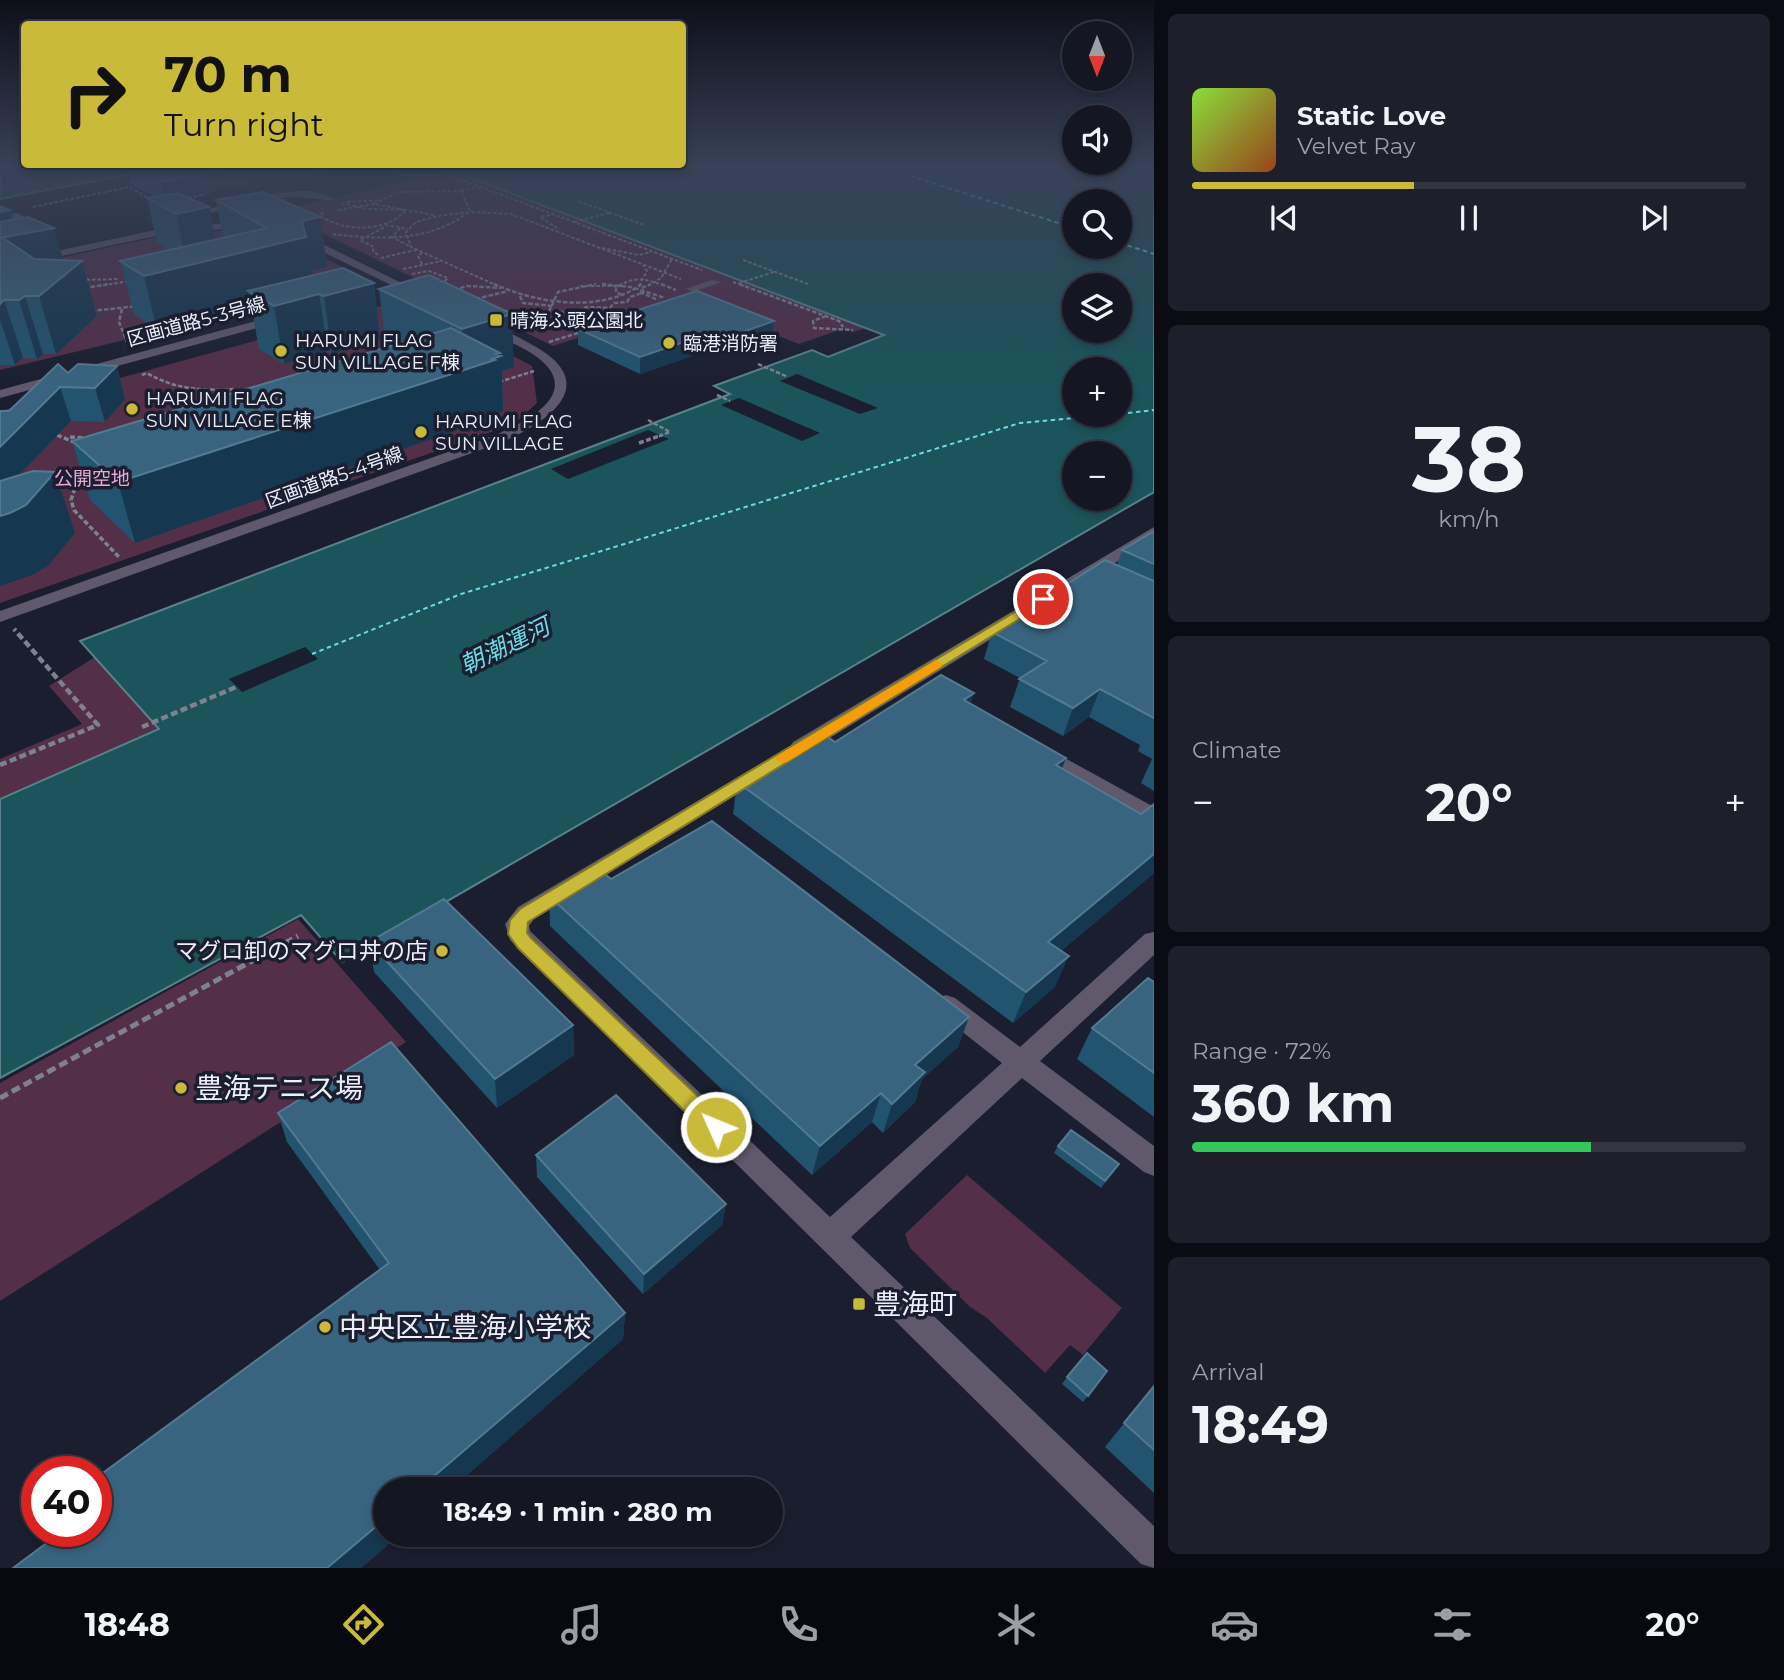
<!DOCTYPE html>
<meta charset="utf-8">
<style>
:root{--surface:#141622;--page:#1d1f2a;--text:#f1f3f6;--muted:#9d9fa5;--line:#333540;--accent:#c9ba3a}
body{margin:0;font-family:Montserrat,"Noto Sans JP",sans-serif;background:var(--page);color:var(--text);height:100vh;display:flex;flex-direction:column;font-size:26px;white-space:nowrap}
*{box-sizing:border-box;margin:0}
p{font-size:23px;color:var(--muted)}
.icon{flex:none;width:38px;height:38px;fill:none;stroke:currentColor;stroke-width:2;stroke-linecap:round;stroke-linejoin:round}
.map{position:relative;flex:1;overflow:hidden}
.sheet{display:flex;flex-direction:column;gap:14px;padding:14px;background:#0b0c13;width:630px}
.sheet>*{flex:none}
.top-card{position:absolute;left:21px;top:21px;width:665px;height:147px;border-radius:7px;box-shadow:0 4px 10px #0003,0 0 0 2px var(--line);background:#c9ba3a;color:#111;overflow:hidden}
.needle{width:46px;rotate:180deg}
.controls{position:absolute;left:1062px;top:21px;display:grid;gap:14px}
.controls a{display:grid;place-items:center;width:70px;height:70px;border-radius:50%;background:var(--surface);box-shadow:0 4px 10px #0003,0 0 0 2px var(--line);font-size:35px}
.speed{position:absolute;left:21px;top:1456px;display:flex;gap:14px;font-size:35px;font-weight:700;text-align:center}
.speed>*{display:grid;place-content:center;width:91px;height:91px;border-radius:50%;background:var(--surface);box-shadow:0 4px 10px #0003,0 0 0 2px var(--line);line-height:1}
.speed .limit{border:10px solid #d22;background:#fff;color:#111}
.pin{position:absolute;display:grid;place-items:center;width:60px;height:60px;color:#fff;margin:-30px;border:4px solid #fff;border-radius:50%;box-shadow:0 2px 7px #0007}
.me{position:absolute;width:77px;margin:-38px;rotate:314deg;stroke-linejoin:round;filter:drop-shadow(0 0 5px #0008)}
.turn{display:flex;align-items:center;gap:24px;height:147px;padding:0 28px;font-size:32px}
.turn .icon{width:91px;height:91px;stroke-width:2.5}
.turn b{display:block;font-size:49px;line-height:60px}
.big{font-size:52px;font-weight:700;line-height:1.1}
.sheet .card{flex:1;display:flex;flex-direction:column;justify-content:center;gap:10px;min-width:0;padding:0 24px;border-radius:10px;background:var(--page)}
.sheet .dial{align-items:center;gap:0}
.dial b{font-size:91px;line-height:1}
.song{display:flex;align-items:center;gap:21px}
.cover{width:84px;height:84px;border-radius:10px;background:linear-gradient(135deg,hsl(90 70% 55%),hsl(20 70% 35%))}
.played{height:7px;border-radius:4px;background:linear-gradient(90deg,var(--accent) 40%,var(--line) 40%)}
.keys{display:flex;justify-content:space-around;direction:ltr}
.heat{display:flex;justify-content:space-between;align-items:center;font-size:38px;direction:ltr}
.charge{height:10px;border-radius:5px;background:linear-gradient(90deg,#34c759 72%,var(--line) 0)}
.trip{position:absolute;left:373px;top:1477px;width:410px;height:70px;border-radius:35px;background:var(--surface);box-shadow:0 4px 10px #0003,0 0 0 2px var(--line);font-weight:700;line-height:70px;text-align:center}
.tabs{display:flex;height:112px;justify-content:space-around;align-items:center;background:#08090e;color:var(--muted)}
.tabs .icon{width:49px;height:49px}
.tabs .current{color:var(--accent)}
.tabs b{font-size:32px;color:var(--text)}
main{display:flex;flex:1;min-height:0}
.map>svg:first-child{display:block}
.green{fill:#532f48}
.water{fill:#1b545a;stroke:#59828a;stroke-width:2;fill-rule:evenodd}
.pier{fill:#1a1e2e}
.lines{fill:none;stroke-linecap:round;stroke-linejoin:round}
.ferry{stroke:#6bdbe6;stroke-width:2;stroke-dasharray:4.5 3.5;stroke-linecap:butt}
.path-far4{stroke:#7e8290;stroke-width:2;stroke-dasharray:3.5 2;stroke-linecap:butt}
.path-far3{stroke:#7e8290;stroke-width:2.5;stroke-dasharray:4.5 2;stroke-linecap:butt}
.path-far2{stroke:#7e8290;stroke-width:3.5;stroke-dasharray:5 2.5;stroke-linecap:butt}
.path-far1{stroke:#7e8290;stroke-width:4.5;stroke-dasharray:7 3.5;stroke-linecap:butt}
.path{stroke:#7e8290;stroke-width:5;stroke-dasharray:9 4.5;stroke-linecap:butt}
.minor{fill:#60586b;fill-rule:evenodd}
.wall{fill:#225470}
.shaded-wall{fill:#163750}
.building{fill:#38647f;stroke:#547a92;stroke-width:2}
.route{fill:#c9ba3a;stroke:#837926;stroke-width:2}
.slow{fill:#f59e0b}
.poi-dot{fill:#c9ba3a;stroke:#1a1e2e;stroke-width:2.5}
.labels{text-anchor:middle;stroke-width:7;stroke-linejoin:round;paint-order:stroke}
.far-poi-label{font-size:19px;fill:#ebeffa;stroke:#1a1e2e;text-anchor:start}
.far-street-label{font-size:19px;fill:#ebeffa;stroke:#1a1e2e}
.far-park-label{font-size:19px;fill:#eda6d6;stroke:#1a1e2e}
.poi-label{font-size:23px;fill:#ebeffa;stroke:#1a1e2e;text-anchor:end}
.water-label{font-size:24px;font-style:italic;fill:#6bdbe6;stroke:#1a1e2e}
.near-poi-label{font-size:28px;fill:#ebeffa;stroke:#1a1e2e;text-anchor:start}
</style>
<main>
<div class="map">
<svg width="1154" height="1568" viewBox="0 0 1154 1568">
<rect width="100%" height="100%" fill="#1a1e2e"/>
<!-- green -->
<path class="green" d="M451 171 866 328 853 332 842 329 799 344 690 301 553 346 277 211Z
M219 231 276 236 362 276 356 284 0 370V271L175 233Z
M396 302 416 304 532 366 537 403 514 424 0 603V411Z
M95 657 159 729 0 798V759L82 724 49 686Z
M298 919 406 1042 0 1301V1083Z
M967 1175 1122 1308 1083 1355 1070 1345 1045 1373 987 1318 970 1307 910 1248 905 1234Z"/>
<!-- water -->
<path class="water" d="M0 166H174L0 199Z
M439 166H1154V492L342 962 301 915 0 1078V799L159 729 80 641 730 394 714 386 812 350 828 357 884 335ZM1074 201H1120V247H1074ZM1074 285H1120V331H1074ZM1074 369H1120V415H1074ZM1074 453H1120V499H1074Z"/>
<!-- pier -->
<path class="pier" d="M797 374 878 408 860 414 780 381Z
M739 398 820 433 802 441 721 405Z
M648 430 669 439 568 479 551 469Z
M305 647 318 659 242 692 229 679Z"/>
<g class="lines">
<!-- ferry -->
<path class="ferry" d="M879 166 1074 228
M1120 243 1154 254
M1120 414 1154 410
M312 654 461 594 1020 423 1108 415"/>
<!-- path-far4 -->
<path class="path-far4" d="M402 166 400 175H435L477 166
M483 166 505 174
M443 173 702 270
M290 177 340 166
M183 199 206 194
M578 201 644 225
M347 202 380 200
M33 207 129 187 152 200
M338 210 374 204
M323 212 320 216C345 232 385 233 406 210L368 209 341 203
M434 215 374 204 399 192 461 191
M550 215 540 217 557 228
M574 222 609 213
M385 225 408 229
M400 228 392 237 411 247
M333 234C380 240 432 242 470 211L461 191 478 187
M602 248 639 255 651 252
M378 255 373 251 374 247 360 240 385 227
M381 258 416 250
M743 260 808 284
M422 264 418 256 423 252
M403 269 442 261
M412 274 429 271 448 278 442 283
M81 280 118 279
M733 282 744 286
M739 283 774 272
M98 286 130 281
M498 286 411 247 406 232 416 222 438 216 470 212 511 214 681 279
M580 286H623
M619 286C635 275 649 280 665 286
M639 286 647 271 643 265
M648 286 661 278 672 259"/>
<!-- path-far3 -->
<path class="path-far3" d="M494 284C536 303 601 314 642 284
M602 284 631 287 665 298
M622 284 616 288V292L622 295
M661 284 676 290
M739 284 839 321 843 327
M84 288 109 284
M642 288 651 284
M454 290 467 286 501 288
M640 292 658 300
M520 296 523 303 553 306
M476 299 508 291
M122 309 119 322 127 342
M497 309 545 320 558 292 596 284
M553 310 570 314 587 307 610 308 614 303 627 302 630 297 642 293
M91 311 138 306
M826 316 813 321 814 328 853 330
M549 342 581 332
M758 364 788 377
M142 375 147 373C174 389 202 391 233 389L236 397
M499 382 534 371
M717 395 730 401
M648 420 670 432 657 437
M52 433 61 437"/>
<!-- path-far2 -->
<path class="path-far2" d="M57 435 76 443
M70 437 89 438
M639 443 662 435
M82 467 71 500 74 510 119 557"/>
<!-- path-far1 -->
<path class="path-far1" d="M142 727 236 687
M0 765 98 725 14 629"/>
<!-- path -->
<path class="path" d="M0 1098 298 936"/>
<!-- minor -->
<path class="minor" d="M296 191H314L334 198 329 201C280 189 231 208 184 220L179 217 257 196Z
M17 213 20 214 49 233 40 235 15 219 0 222V216Z
M248 223 253 226 252 228 179 231 0 269V263L179 225Z
M296 235H304L428 296 418 298 296 239Z
M712 280 722 282 692 292 686 289Z
M282 314 288 318 286 320 0 398V390Z
M489 324C503 328 516 336 529 343 604 382 552 421 500 443L0 622V611L490 437C515 427 578 400 546 365 531 349 505 340 485 331L483 328Z
M1154 527V539L807 752H793L790 747 793 742Z
M1041 745 1154 807V824L1034 757 1031 752 1034 747Z
M760 764 767 766 770 771 767 776 534 919 529 926 530 931 830 1217 1002 1063 937 1012 933 1005 937 998 946 995 955 998 1020 1047 1145 934 1154 932V955L1040 1061 1154 1146V1176L1144 1172 1022 1078 851 1237 1154 1526V1568L1141 1564 510 940 505 924 518 907Z"/>
</g>
<!-- wall -->
<path class="wall" d="M127 166H335L187 197 215 239 223 238 216 200 320 217 327 267 311 271 312 276 374 283 380 340 332 354 328 351 284 364 259 349 251 305 157 330 134 314 120 261 169 250 157 243 147 198 154 196 131 185Z
M0 206 13 220 63 260 82 261 97 316 56 354H43L37 359 23 358 15 365H0Z
M429 275 514 367 502 371 503 411 497 414V416L135 543 90 500 72 441 394 345 385 340 379 289Z
M774 321 772 337 727 353 715 348 640 374 578 345V329Z
M117 366 125 399 105 422 71 421 18 476 75 533 48 566 32 575 9 411 68 373Z
M1154 531V791L1141 783 1152 759 1138 751 1140 745 1089 717 1063 736 1010 707 1020 678 984 659 992 632 1117 565 1122 550Z
M971 704 1066 758 1062 768 1141 814 1154 804V873L1061 951 1055 987 1013 1023 733 814 737 782 835 742Z
M611 879 969 1017 958 1047 922 1079 915 1102 883 1133 872 1122 812 1175 550 926 549 896Z
M369 942 573 1025 574 1055 497 1108 374 972Z
M1154 982V1117L1077 1059 1092 1028Z
M278 1113 625 1313 623 1339 451 1489H385V1535H399L361 1568 56 1536 380 1270 287 1142Z
M1058 1146 1119 1164 1114 1172 1101 1188 1054 1153Z
M536 1155 726 1204 722 1225 643 1294 537 1177Z
M1107 1371 1083 1402 1062 1384 1067 1377Z
M1154 1386V1493L1105 1447Z"/>
<!-- shaded-wall -->
<path class="shaded-wall" d="M242 166H335L164 202 160 182Z
M209 207 218 253 186 260 176 214Z
M10 210 18 235 54 228 67 273 82 261 97 316 56 354 39 296 0 286V212Z
M320 217 327 267 311 271 313 289 248 291 251 305 157 330 144 276 302 221Z
M374 283 380 340 332 354 324 296Z
M319 294 328 351 284 364 274 306Z
M25 296 43 354 37 359 19 300Z
M4 300 23 358 15 365 0 319V304Z
M512 314 514 367 502 371 503 411 497 414V416L135 543 118 482 464 370 462 329Z
M774 321 772 337 727 353 729 337Z
M716 331 715 348 640 374V357Z
M117 366 125 399 105 422 95 388Z
M60 387 71 421 0 495V447Z
M55 472 75 533 48 566 32 575 0 586V516Z
M1100 689 1089 717 1063 736 1073 708Z
M974 693 965 724 964 700Z
M1066 758 1054 789 1056 765Z
M1154 854V873L1035 973 1048 942Z
M1069 956 1055 987 1013 1023 1026 992Z
M969 1017 958 1047 922 1079 915 1102 883 1133 892 1104 915 1065Z
M573 1025 574 1055 497 1108 495 1079Z
M881 1093 872 1122 812 1175 820 1146Z
M1119 1164 1114 1172 1101 1188 1105 1181Z
M726 1204 722 1225 643 1294 644 1274Z
M625 1313 623 1339 451 1489H419Z
M385 1519V1535H399L361 1568H327Z"/>
<!-- building -->
<path class="building" d="M127 166H242L160 182Z
M263 192 320 217 302 221 306 237 144 276 120 261 267 228 216 200Z
M178 193 209 207 176 214 147 198Z
M0 206 10 210 0 212Z
M28 217 54 228 0 238V222Z
M2 237 34 259 82 261 39 296H25L19 300H4L0 304V238Z
M343 268 374 283 324 296 319 294 274 306 248 291Z
M429 275 512 314 462 329 379 289Z
M697 291 774 321 729 337 716 331 640 357 578 329Z
M451 328 500 353 496 354 501 356 492 359 495 360 118 482 72 441Z
M58 364 68 373 78 364 117 366 95 388 60 387 0 447V411H9Z
M33 471 55 472 26 505 10 513 0 516V481Z
M1154 531V564L1122 550Z
M1105 560 1154 581V718L1100 689 1073 708 1019 679 1047 661 992 632Z
M941 675 974 693 964 700 1066 758 1056 765 1141 814 1154 804V854L1048 942 1069 956 1026 992 737 782 820 732 835 742Z
M712 821 969 1017 915 1065 925 1072 892 1104 881 1093 820 1146 549 896 595 866 611 879Z
M444 899 573 1025 495 1079 369 942Z
M1148 978 1154 982V1073L1092 1028Z
M391 1042 625 1313 419 1489H385V1519L327 1568H13L56 1536 59 1531H96V1478L389 1263 278 1113Z
M616 1095 726 1204 644 1274 536 1155Z
M1071 1130 1119 1164 1105 1181 1058 1146Z
M1087 1353 1107 1371 1088 1396 1067 1377Z
M1154 1386V1450L1124 1423Z"/>
<!-- sky -->
<linearGradient id="sky" x2="0" y2="1"><stop stop-color="#0e1019"/><stop offset="0.43" stop-color="#384157"/><stop offset="1" stop-color="#384157" stop-opacity="0"/></linearGradient>
<rect width="1154" height="386" fill="url(#sky)"/>
<!-- route -->
<path class="route" d="M1043 595 1047 597V602L528 922 527 933 531 938 723 1120 726 1127 723 1134 716 1136 708 1134 518 948 508 934 510 920 520 909Z"/>
<!-- slow -->
<path class="slow" d="M936 660 943 664 941 667 787 762 781 763 774 758Z"/>
<!-- markers -->
<g class="poi-dot">
<rect x="489" y="313" width="14" height="14" rx="3.5"/>
<circle cx="669" cy="343" r="7"/>
<circle cx="281" cy="351" r="7"/>
<circle cx="132" cy="409" r="7"/>
<circle cx="421" cy="432" r="7"/>
<circle cx="442" cy="951" r="7"/>
<circle cx="181" cy="1088" r="7"/>
<rect x="852" y="1297" width="14" height="14" rx="3.5"/>
<circle cx="325" cy="1327" r="7"/>
</g>
<g class="labels">
<!-- far-poi labels -->
<g class="far-poi-label">
<text x="510" y="327">晴海ふ頭公園北</text>
<text x="295" y="347">HARUMI FLAG<tspan x="295" dy="22">SUN VILLAGE F棟</tspan></text>
<text x="683" y="350">臨港消防署</text>
<text x="146" y="405">HARUMI FLAG<tspan x="146" dy="22">SUN VILLAGE E棟</tspan></text>
<text x="435" y="428">HARUMI FLAG<tspan x="435" dy="22">SUN VILLAGE</tspan></text>
</g>
<!-- far-street labels -->
<g class="far-street-label">
<text transform="translate(196 321) rotate(-15)" y="7">区画道路5-3号線</text>
<text transform="translate(334 477) rotate(-20)" y="7">区画道路5-4号線</text>
</g>
<!-- far-park labels -->
<g class="far-park-label">
<text x="92" y="485">公開空地</text>
</g>
<!-- poi labels -->
<g class="poi-label">
<text x="428" y="959">マグロ卸のマグロ丼の店</text>
</g>
<!-- water labels -->
<g class="water-label">
<text transform="translate(505 646) rotate(-26)" y="8">朝潮運河</text>
</g>
<!-- near-poi labels -->
<g class="near-poi-label">
<text x="195" y="1098">豊海テニス場</text>
<text x="873" y="1314">豊海町</text>
<text x="339" y="1337">中央区立豊海小学校</text>
</g>
</g>
</svg>
<div class="controls">
<a><svg class="needle" viewBox="-14 -14 28 28"><path d="M0-13l5 13h-10z" fill="#e53935"/><path d="M0 13l5-13h-10z" fill="#9d9fa5"/></svg></a>
<a><svg class="icon" aria-label="sound" viewBox="0 0 24 24"><path d="M4 9h4l5-4v14l-5-4H4zM17 9q2 3 0 6"/></svg></a>
<a><svg class="icon" aria-label="search" viewBox="0 0 24 24"><circle cx="10" cy="10" r="6"/><path d="M15 15l6 6"/></svg></a>
<a><svg class="icon" aria-label="layers" viewBox="0 0 24 24"><path d="M12 4l9 5-9 5-9-5zM3 14l9 5 9-5"/></svg></a>
<a>+</a>
<a>−</a>
</div>
<div class="speed"><div class="limit">40</div></div>
<div class="pin" style="left:1043px;top:599px;background:#d93025"><svg class="icon" aria-label="arrive" viewBox="0 0 24 24"><path d="M6 21V4h12l-3 4 3 4H6"/></svg></div>
<svg class="me" style="left:716px;top:1127px" viewBox="-20 -20 40 40"><circle r="17" fill="#c9ba3a" stroke="#fff" stroke-width="3"/><path d="M0-11L8 9 0 5-8 9z" fill="#fff"/></svg>
<div class="trip">18:49 · 1 min · 280 m</div>
<div class="top-card">
<div class="turn"><svg class="icon" aria-label="right" viewBox="0 0 24 24"><path d="M7 20v-9h11M14 6l5 5-5 5"/></svg><div><b>70 m</b>Turn right</div></div>
</div>
</div>
<section class="sheet">
<div class="card">
<div class="song"><i class="cover"></i><div><b>Static Love</b><p>Velvet Ray</p></div></div>
<div class="played"></div>
<div class="keys"><svg class="icon" aria-label="previous" viewBox="0 0 24 24"><path d="M18 5L8 12l10 7zM5 5v14"/></svg><svg class="icon" aria-label="pause" viewBox="0 0 24 24"><path d="M8 5v14M16 5v14"/></svg><svg class="icon" aria-label="next" viewBox="0 0 24 24"><path d="M6 5l10 7-10 7zM19 5v14"/></svg></div>
</div>
<div class="card dial"><b>38</b><p>km/h</p></div>
<div class="card"><p>Climate</p>
<div class="heat"><a>−</a><b class="big">20°</b><a>+</a></div>
</div>
<div class="card"><p>Range · 72%</p><b class="big">360 km</b><div class="charge"></div></div>
<div class="card"><p>Arrival</p><b class="big">18:49</b></div>
</section>
</main>
<nav class="tabs">
<b>18:48</b>
<svg class="icon current" aria-label="directions" viewBox="0 0 24 24"><path d="M12 3l9 9-9 9-9-9zM9 14v-3h6M13 9l2 2-2 2"/></svg>
<svg class="icon" aria-label="music" viewBox="0 0 24 24"><path d="M9 18V5l10-2v13"/><circle cx="6" cy="18" r="3"/><circle cx="16" cy="16" r="3"/></svg>
<svg class="icon" aria-label="phone" viewBox="0 0 24 24"><path d="M5 4h4l2 5-3 2q2 4 5 5l2-3 5 2v4C11 20 4 13 5 4z"/></svg>
<svg class="icon" aria-label="climate" viewBox="0 0 24 24"><path d="M12 3v18M4 7l16 10M4 17L20 7"/></svg>
<svg class="icon" aria-label="car" viewBox="0 0 24 24"><path d="M5 17H2v-5l4-1 3-4h7l3 4 3 1v5h-3M9 17h6M6 11h13"/><circle cx="7" cy="17" r="2"/><circle cx="17" cy="17" r="2"/></svg>
<svg class="icon" aria-label="filters" viewBox="0 0 24 24"><path d="M4 7h16M4 17h16"/><circle cx="9" cy="7" r="2"/><circle cx="15" cy="17" r="2"/></svg>
<b>20°</b>
</nav>
